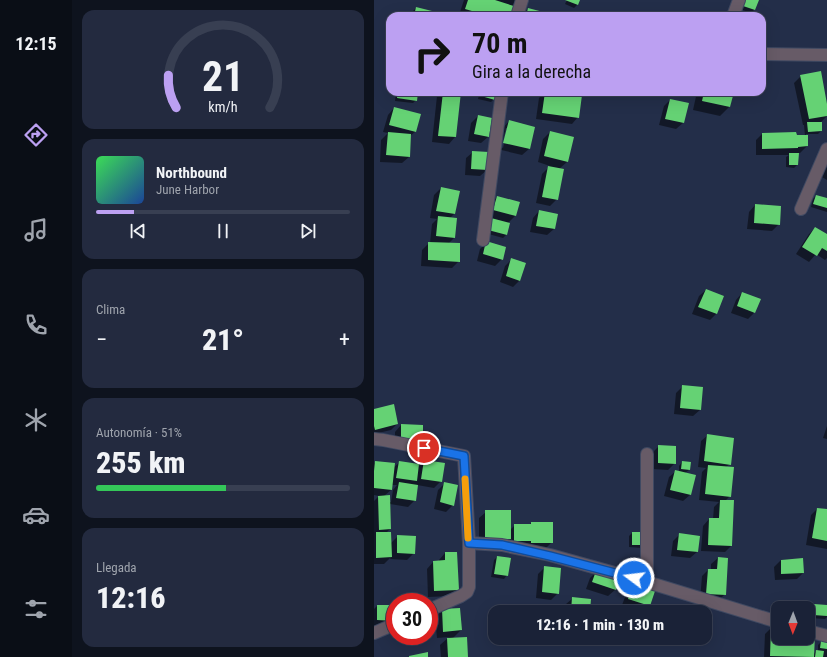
<!DOCTYPE html>
<html lang="es">
<meta charset="utf-8">
<style>
:root{--surface:#1a2237;--page:#232a3f;--text:#f1f3f6;--muted:#9fa4ad;--line:#383f52;--accent:#bca0f2}
body{margin:0;font-family:"Roboto Condensed",sans-serif;background:var(--page);color:var(--text);height:100vh;display:flex;flex-direction:column;font-size:15px;white-space:nowrap}
*{box-sizing:border-box;margin:0}
p{font-size:13px;color:var(--muted)}
.icon{flex:none;width:22px;height:22px;fill:none;stroke:currentColor;stroke-width:2;stroke-linecap:round;stroke-linejoin:round}
.map{position:relative;flex:1;overflow:hidden}
.sheet{display:flex;flex-direction:column;gap:10px;padding:10px;background:#0e131e;width:302px}
.sheet>*{flex:none}
.banner{position:absolute;left:12px;top:12px;width:380px;height:84px;border-radius:12px;box-shadow:0 4px 16px #0002,0 0 0 1px var(--line);background:#bca0f2;color:#111;overflow:hidden}
.needle{width:26px;rotate:181deg}
.buttons{position:absolute;left:397px;top:601px;display:grid;gap:8px}
.buttons a{display:grid;place-items:center;width:44px;height:44px;border-radius:8px;background:var(--surface);box-shadow:0 4px 16px #0002,0 0 0 1px var(--line);font-size:20px}
.speed{position:absolute;left:12px;top:593px;display:flex;gap:8px;font-size:20px;font-weight:700;text-align:center}
.speed>*{display:grid;place-content:center;width:52px;height:52px;border-radius:50%;background:var(--surface);box-shadow:0 4px 16px #0002,0 0 0 1px var(--line);line-height:1}
.speed .limit{border:6px solid #d22;background:#fff;color:#111}
.pin{position:absolute;display:grid;place-items:center;width:34px;height:34px;color:#fff;margin:-17px;border:2px solid #fff;border-radius:50%;box-shadow:0 1px 4px #0007}
.me{position:absolute;width:44px;margin:-22px;rotate:285deg;stroke-linejoin:round;filter:drop-shadow(0 0 3px #0008)}
.turn{display:flex;align-items:center;gap:14px;height:84px;padding:0 20px;font-size:18px}
.turn .icon{width:52px;height:52px;stroke-width:2.5}
.turn b{display:block;font-size:28px;line-height:34px}
.big{font-size:30px;font-weight:800;line-height:1.1}
.sheet .widget{flex:1;display:flex;flex-direction:column;justify-content:center;gap:6px;min-width:0;padding:0 14px;border-radius:12px;background:var(--page)}
.sheet .dial{align-items:center;gap:0}
.dial svg{height:104px;overflow:visible;fill:none;stroke:var(--line);stroke-width:7;stroke-linecap:round;text-anchor:middle}
.dial text{fill:var(--text);stroke:none}
.song{display:flex;align-items:center;gap:12px}
.cover{width:48px;height:48px;border-radius:6px;background:linear-gradient(135deg,hsl(130 70% 55%),hsl(220 70% 35%))}
.played{height:4px;border-radius:2px;background:linear-gradient(90deg,var(--accent) 15%,var(--line) 15%)}
.keys{display:flex;justify-content:space-around;direction:ltr}
.heat{display:flex;justify-content:space-between;align-items:center;font-size:22px;direction:ltr}
.charge{height:6px;border-radius:3px;background:linear-gradient(90deg,#34c759 51%,var(--line) 0)}
.trip{position:absolute;left:114px;top:605px;width:224px;height:40px;border-radius:12px;background:var(--surface);box-shadow:0 4px 16px #0002,0 0 0 1px var(--line);font-weight:800;line-height:40px;text-align:center}
main{display:flex;flex:1;min-height:0}
.menu{display:flex;flex-direction:column;width:72px;justify-content:space-around;align-items:center;background:#0a0e16;color:var(--muted)}
.menu .icon{width:28px;height:28px}
.menu .selected{color:var(--accent)}
.menu b{font-size:18px;color:var(--text)}
.map>svg:first-child{display:block}
.shadow{fill:#0007;fill-rule:evenodd}
.building{fill:#65d274}
.lines{fill:none;stroke-linecap:round;stroke-linejoin:round}
.minor-casing{stroke:#3f4962;stroke-width:14}
.minor{stroke:#675b67;stroke-width:12}
.route-casing{stroke:#114b97;stroke-width:10}
.route{stroke:#1a73e8;stroke-width:7}
.slow{stroke:#f59e0b;stroke-width:7}
</style>
<main>
<nav class="menu">
<b>12:15</b>
<svg class="icon selected" aria-label="directions" viewBox="0 0 24 24"><path d="M12 3l9 9-9 9-9-9zM9 14v-3h6M13 9l2 2-2 2"/></svg>
<svg class="icon" aria-label="music" viewBox="0 0 24 24"><path d="M9 18V5l10-2v13"/><circle cx="6" cy="18" r="3"/><circle cx="16" cy="16" r="3"/></svg>
<svg class="icon" aria-label="phone" viewBox="0 0 24 24"><path d="M5 4h4l2 5-3 2q2 4 5 5l2-3 5 2v4C11 20 4 13 5 4z"/></svg>
<svg class="icon" aria-label="climate" viewBox="0 0 24 24"><path d="M12 3v18M4 7l16 10M4 17L20 7"/></svg>
<svg class="icon" aria-label="car" viewBox="0 0 24 24"><path d="M5 17H2v-5l4-1 3-4h7l3 4 3 1v5h-3M9 17h6M6 11h13"/><circle cx="7" cy="17" r="2"/><circle cx="17" cy="17" r="2"/></svg>
<svg class="icon" aria-label="filters" viewBox="0 0 24 24"><path d="M4 7h16M4 17h16"/><circle cx="9" cy="7" r="2"/><circle cx="15" cy="17" r="2"/></svg>
</nav>
<section class="sheet">
<div class="widget dial"><svg viewBox="0 0 100 80">
<path d="M14 69A42 42 0 1 1 86 69"/>
<path d="M14 69A42 42 0 0 1 8 44" stroke="#bca0f2"/>
<text x="50" y="56" font-size="32" font-weight="700">21</text>
<text x="50" y="72" font-size="11">km/h</text>
</svg></div>
<div class="widget">
<div class="song"><i class="cover"></i><div><b>Northbound</b><p>June Harbor</p></div></div>
<div class="played"></div>
<div class="keys"><svg class="icon" aria-label="previous" viewBox="0 0 24 24"><path d="M18 5L8 12l10 7zM5 5v14"/></svg><svg class="icon" aria-label="pause" viewBox="0 0 24 24"><path d="M8 5v14M16 5v14"/></svg><svg class="icon" aria-label="next" viewBox="0 0 24 24"><path d="M6 5l10 7-10 7zM19 5v14"/></svg></div>
</div>
<div class="widget"><p>Clima</p>
<div class="heat"><a>−</a><b class="big">21°</b><a>+</a></div>
</div>
<div class="widget"><p>Autonomía · 51%</p><b class="big">255 km</b><div class="charge"></div></div>
<div class="widget"><p>Llegada</p><b class="big">12:16</b></div>
</section>
<div class="map">
<svg width="453" height="657" viewBox="0 0 453 657">
<rect width="100%" height="100%" fill="#232e49"/>
<!-- shadow -->
<path class="shadow" d="M90 0H144L139 7 140 16H88L85 15Z
M193 0H205L203 5 200 8 191 4Z
M384 0 380 10 377 13 363 8Z
M42 8 61 16H38L39 11Z
M154 9 171 16H148Z
M16 67V81L12 80Z
M427 76 453 109V116L447 122V131L444 134H432L433 146 426 153H424L423 165 420 168 412 167V157L415 155H382V140L388 134 422 136H431L430 125H429L420 83Z
M22 92H43L42 100 39 103 21 101Z
M67 92H86L81 137 75 144 58 142 63 96Z
M106 92H122L120 99 117 102 104 99Z
M171 92H175L204 117 198 124 162 119 165 98Z
M323 92H359L356 106 346 116 319 110Z
M296 100 309 123 302 129 285 125 290 106Z
M20 108 45 115 41 132 36 136 35 157 28 163 6 162 7 140 14 133 9 132 14 115Z
M104 116 114 137 107 143 94 141 97 123Z
M135 121 155 149 148 155 123 149 129 128ZM132 128H134L129 148 127 147Z
M176 132 193 162 185 169 183 199 176 206 162 203 168 174 176 166 164 162 169 139Z
M99 152 113 170 106 176 91 175 92 158Z
M453 152V180L441 173Z
M67 188 84 191 80 214 76 218 80 238 74 244 85 261 78 268 47 266 48 250 55 243H56L58 224 63 219 56 218 60 195Z
M442 196 453 199V212L437 207 439 199Z
M123 197 141 216 133 224H135L132 235 129 238 111 233 114 222 119 218 113 216 117 203Z
M381 205 405 224 398 231 373 229 375 212Z
M165 211 180 229 173 235 156 232 159 218Z
M441 228 453 235V258L451 260 442 254 435 262 422 254 435 234Z
M113 242 128 259 121 266 103 261 106 249Z
M138 259 146 280 139 287 126 282 131 266Z
M332 290 349 296 342 314 336 320 318 314 325 296Z
M368 293 380 313 374 319 357 313 362 300Z
M309 386 328 388 326 410 319 416 300 414 302 393Z
M0 410 23 424 17 430 0 434Z
M27 425 41 448H21V432Z
M453 426V439L449 438Z
M334 435 356 464 352 467 356 496 351 501 357 546 351 552 327 551 329 526 335 519H339L340 507 345 502 325 500 328 472 332 468 324 467 327 441Z
M285 446 301 463 294 470 278 469V453Z
M50 461 67 481 60 488 43 485 41 500 34 507 16 504V529L12 533 17 543 24 536 40 553 33 560 16 559 17 557 10 564H0V501L5 496 0 495V463L2 462 19 468 26 462 44 467ZM17 485H23L19 490 17 502H15L10 496 17 490Z
M308 462 315 470 311 473 321 476 316 495 309 501 290 496 295 477 302 471 305 472V466Z
M71 483 79 505 72 512 60 509 64 490Z
M443 509 453 510V549L432 545 437 515Z
M112 512 136 530 141 525H155L157 523 178 542 171 549 134 547V540L129 545H105V518Z
M258 533H271L268 548 255 547V536Z
M306 534 323 552 316 558 297 556 299 541Z
M71 553 84 590 77 596 54 597 53 569 59 562H65V560Z
M123 557 133 575 130 579 117 577 120 560Z
M344 558H353L351 594 344 601 326 600 328 576 334 570H337V564Z
M428 559 429 573 423 579 401 580 400 567 407 560Z
M171 567 184 593 177 600 162 598 164 574Z
M222 572 244 579 241 590 234 596 212 589 216 578Z
M259 585 275 605 269 612 248 605 253 592Z
M199 598 215 612H191L192 604Z
M440 605 453 606V617L451 619 436 618 437 608Z
M3 606H21L16 627 0 626V609Z
M68 610 87 630 79 638 93 657H67L66 645 75 637 63 638 61 617Z
M397 628H404V638H434L439 655 442 651H444V645L447 642H453V657H390L391 634Z
M25 636H38L26 639Z"/>
<!-- building -->
<path class="building" d="M94 0H121L143 7 141 16H115L91 9Z
M191 0H206L204 5Z
M368 0H385L381 10 366 5Z
M42 7 62 12V16H40Z
M154 8 173 13 172 16H152Z
M447 71 453 104V116L435 119 426 75Z
M24 92H44L43 101 23 98Z
M69 92H87L82 137 64 136Z
M108 92H123L121 100 107 96Z
M171 92H183L208 95 205 118 168 113Z
M330 92H360L356 107 328 101Z
M296 99 315 103 310 123 291 119Z
M20 107 47 114 42 132 15 125Z
M104 115 118 118 115 137 100 134Z
M135 120 161 127 156 149 129 143Z
M433 122H448V131L434 132Z
M176 131 200 137 194 162 170 156Z
M14 132 37 134 36 157 12 155Z
M422 132 423 135H434V146L424 147V148L388 149V133Z
M98 151 115 152 114 170 97 169Z
M415 153H425L424 165H415Z
M174 166 190 169 184 200 168 197Z
M67 187 86 191 81 214 62 211Z
M442 195 453 198V208L439 204Z
M123 196 146 202 142 216 119 210Z
M381 204 407 206 406 225 380 223Z
M165 210 184 214 181 229 162 226Z
M64 216 83 218 81 238 62 236Z
M117 218 136 223 133 235 114 230Z
M441 227 453 234V251L448 248 443 256 428 247Z
M112 241 132 247 129 260 109 254Z
M54 242 86 243V262L54 260Z
M137 258 152 263 146 281 132 276Z
M332 289 350 296 343 314 324 307Z
M368 292 387 299 381 313 363 306Z
M308 385 329 387 327 410 306 408Z
M20 404 24 424 1 430 0 426V409Z
M27 424 49 425V442H27Z
M333 434 360 438 357 465 330 461Z
M284 445 302 446V464L284 463Z
M50 460 71 463 68 482 47 479Z
M1 461 21 463 18 490 0 488V471Z
M25 461 45 464 43 481 22 478Z
M308 461 317 462 316 470 307 469Z
M334 465 360 467 357 497 331 494Z
M301 470 322 475 317 495 296 490Z
M25 482 44 485 42 501 22 498Z
M70 482 84 485 80 506 66 502Z
M16 495 17 529 5 530 4 496Z
M346 500H360L358 546 334 545 335 518H345Z
M443 508 453 509V541L438 538Z
M111 510H137V539H111Z
M157 522H179V543H157V541H140V524H157Z
M2 532H17L18 557 2 558Z
M258 532H272V545H258Z
M305 533 326 536 324 552 303 550Z
M23 535 42 536 41 554 23 553Z
M71 552H83L85 590 60 591 59 561 71 560Z
M123 556 137 558 134 576 120 574Z
M344 557 354 558 352 595 332 594 334 569H343Z
M429 558 430 573 407 574V560Z
M170 566 187 568 185 594 168 592Z
M222 571 246 579 242 590 218 582Z
M259 584 281 591 276 606 254 599Z
M198 597 217 599 216 612H197Z
M440 604 453 605V616L439 615Z
M3 605H21V621L3 620Z
M86 608 88 630 69 632 68 609Z
M397 627H404V638H434V635H441L440 657 396 656Z
M93 637 94 657H74L73 638Z
M447 641H453V649L446 648Z
M442 650 450 651 449 657H441Z
M54 652V657H35V656Z"/>
<g class="lines">
<defs>
<path id="minor" d="M143 16 148 0
M359 16 365 0
M388 54 453 55
M427 209 453 149
M109 240 128 92
M0 439 9 440 90 456 95 543V587L93 592 87 596 55 610
M273 454V582
M95 543 128 545 176 555 273 582 404 622
M434 631 453 636
M0 633 21 624"/>
</defs>
<!-- minor casing -->
<use href="#minor" class="minor-casing"/>
<!-- minor -->
<use href="#minor" class="minor"/>
</g>
<g class="lines">
<defs>
<path id="route" d="M50 448 90 456 95 543 128 545 176 556 260 578"/>
</defs>
<!-- route casing -->
<use href="#route" class="route-casing"/>
<!-- route -->
<use href="#route" class="route"/>
<!-- slow -->
<path class="slow" d="M91 479 94 538"/>
</g>
</svg>
<div class="buttons">
<a><svg class="needle" viewBox="-14 -14 28 28"><path d="M0-13l5 13h-10z" fill="#e53935"/><path d="M0 13l5-13h-10z" fill="#9fa4ad"/></svg></a>
</div>
<div class="speed"><div class="limit">30</div></div>
<div class="pin" style="left:50px;top:448px;background:#d93025"><svg class="icon" aria-label="arrive" viewBox="0 0 24 24"><path d="M6 21V4h12l-3 4 3 4H6"/></svg></div>
<svg class="me" style="left:260px;top:578px" viewBox="-20 -20 40 40"><circle r="17" fill="#1a73e8" stroke="#fff" stroke-width="3"/><path d="M0-11L8 9 0 5-8 9z" fill="#fff"/></svg>
<div class="trip">12:16 · 1 min · 130 m</div>
<div class="banner">
<div class="turn"><svg class="icon" aria-label="right" viewBox="0 0 24 24"><path d="M7 20v-9h11M14 6l5 5-5 5"/></svg><div><b>70 m</b>Gira a la derecha</div></div>
</div>
</div>
</main>
